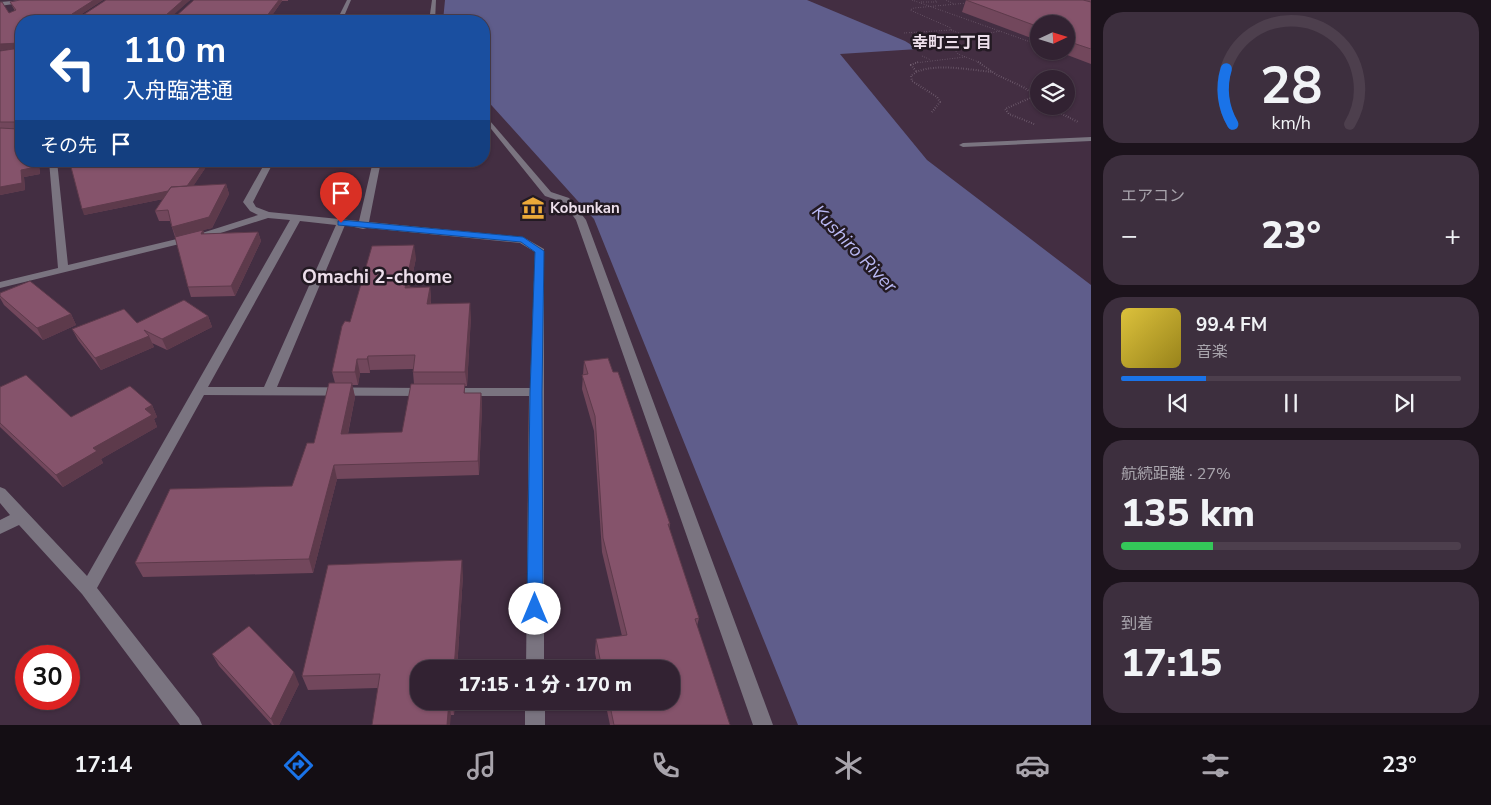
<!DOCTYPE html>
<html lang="ja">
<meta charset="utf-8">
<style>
:root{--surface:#322232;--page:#3d2f3e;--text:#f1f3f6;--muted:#a8a4ac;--line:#4d3f4d;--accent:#1a73e8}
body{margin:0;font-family:"Nunito Sans","Noto Sans JP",sans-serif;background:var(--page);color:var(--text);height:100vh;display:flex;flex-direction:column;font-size:19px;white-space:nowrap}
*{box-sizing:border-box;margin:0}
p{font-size:16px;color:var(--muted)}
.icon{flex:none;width:28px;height:28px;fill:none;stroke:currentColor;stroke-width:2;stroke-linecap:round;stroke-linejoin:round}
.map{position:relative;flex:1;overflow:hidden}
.details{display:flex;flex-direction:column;gap:12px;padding:12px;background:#1c131c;width:400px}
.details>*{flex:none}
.hud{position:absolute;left:15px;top:15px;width:475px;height:152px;border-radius:20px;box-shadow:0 1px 4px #0004,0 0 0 1px var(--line);background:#1a4fa0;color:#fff;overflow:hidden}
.needle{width:32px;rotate:86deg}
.tools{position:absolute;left:1030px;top:15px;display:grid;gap:10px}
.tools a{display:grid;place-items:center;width:45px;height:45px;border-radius:50%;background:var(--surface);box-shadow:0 1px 4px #0004,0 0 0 1px var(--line);font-size:25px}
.speed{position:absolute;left:15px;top:645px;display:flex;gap:10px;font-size:25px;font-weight:700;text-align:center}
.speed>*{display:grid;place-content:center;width:65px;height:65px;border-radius:50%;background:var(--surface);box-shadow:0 1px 4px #0004,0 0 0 1px var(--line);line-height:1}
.speed .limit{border:8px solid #d22;background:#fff;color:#111}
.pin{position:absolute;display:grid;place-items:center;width:42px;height:42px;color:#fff;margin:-51px -21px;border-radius:50% 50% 50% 0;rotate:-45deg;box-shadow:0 0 5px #0007}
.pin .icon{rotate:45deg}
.me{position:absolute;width:55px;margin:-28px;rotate:0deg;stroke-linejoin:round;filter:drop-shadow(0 0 4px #0008)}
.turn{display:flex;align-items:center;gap:18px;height:105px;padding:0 25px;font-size:22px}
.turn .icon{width:65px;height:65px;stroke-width:2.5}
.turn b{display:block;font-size:35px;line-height:42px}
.then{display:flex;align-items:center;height:48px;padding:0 25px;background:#0003;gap:10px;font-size:19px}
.big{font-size:38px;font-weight:800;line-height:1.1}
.details .tile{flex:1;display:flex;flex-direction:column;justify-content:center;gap:8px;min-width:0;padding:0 18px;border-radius:20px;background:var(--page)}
.details .dial{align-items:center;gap:0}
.dial svg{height:130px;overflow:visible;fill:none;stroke:var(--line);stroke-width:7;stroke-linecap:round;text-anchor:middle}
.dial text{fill:var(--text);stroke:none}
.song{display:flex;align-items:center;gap:15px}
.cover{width:60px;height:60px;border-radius:8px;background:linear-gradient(135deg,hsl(50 70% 55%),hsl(50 70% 35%))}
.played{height:5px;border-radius:2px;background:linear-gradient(90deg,var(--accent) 25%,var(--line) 25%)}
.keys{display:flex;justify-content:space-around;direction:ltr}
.heat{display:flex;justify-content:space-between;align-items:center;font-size:28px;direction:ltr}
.charge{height:8px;border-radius:4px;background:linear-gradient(90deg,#34c759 27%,var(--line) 0)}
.trip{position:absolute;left:410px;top:660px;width:270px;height:50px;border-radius:20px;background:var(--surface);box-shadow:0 1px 4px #0004,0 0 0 1px var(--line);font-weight:800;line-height:50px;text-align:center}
.menu{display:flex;height:80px;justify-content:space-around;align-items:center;background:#140e14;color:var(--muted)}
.menu .icon{width:35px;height:35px}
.menu .active{color:var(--accent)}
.menu b{font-size:22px;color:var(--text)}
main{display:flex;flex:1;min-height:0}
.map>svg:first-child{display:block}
.water{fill:#5f5d8b}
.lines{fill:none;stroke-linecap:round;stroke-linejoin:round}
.path-far1{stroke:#827081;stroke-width:1;stroke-dasharray:0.5 2;stroke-linecap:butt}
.path{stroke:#827081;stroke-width:2;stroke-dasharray:0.5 2;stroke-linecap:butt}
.minor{fill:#7a7480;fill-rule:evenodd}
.wall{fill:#72475c;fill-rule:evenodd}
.shaded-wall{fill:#5d3a4b}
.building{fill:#85536b;stroke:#5d3a4b}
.route{fill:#1a73e8;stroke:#114b97}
.labels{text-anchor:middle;stroke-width:5;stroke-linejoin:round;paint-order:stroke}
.far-poi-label{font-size:15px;font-weight:bold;fill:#eddfeb;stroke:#231a23;text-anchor:start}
.far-neighbourhood-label{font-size:16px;font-weight:bold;fill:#eddfeb;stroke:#231a23}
.water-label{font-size:19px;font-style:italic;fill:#b9b8f3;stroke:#231a23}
.neighbourhood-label{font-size:19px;font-weight:bold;fill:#eddfeb;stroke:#231a23}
</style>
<main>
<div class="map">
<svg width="1091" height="725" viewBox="0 0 1091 725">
<rect width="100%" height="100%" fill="#432e42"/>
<!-- water -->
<path class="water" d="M445 0H807L905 41 918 49 840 54 927 160 1091 285V725H798L594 219 484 97V21H443Z"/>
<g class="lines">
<!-- path-far1 -->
<path class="path-far1" d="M912 0 1039 45
M946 0 954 4
M921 2H937L934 0
M951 30 969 37
M904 33 951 30V28L910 10 914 8 967 3
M939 49 953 48
M922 56 931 60
M915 63 965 57
M981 63 958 54 952 46 957 40 1000 31"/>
<!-- path -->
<path class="path" d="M978 62 997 75 1025 88 1039 99
M916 71 911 65 918 62
M1053 106 1057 108 1052 109 1078 122
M932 112 940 102 937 97 912 81 911 76C926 61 972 70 992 72
M1034 124 1009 114 1005 109 1035 96"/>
<!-- minor -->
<path class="minor" d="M24 0H40L0 6V2Z
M347 0H351L342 21 305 19 339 16Z
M432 0H436L435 21H429Z
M484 114 551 192 569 198 586 220 773 725H753L576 220 563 202 545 196 484 120Z
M1091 137V141L963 147 959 145 963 143Z
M49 161H57L68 265 202 233 258 215 250 211 243 202 266 161H274L253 202 256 207 269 212 359 221 373 161H381L369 222 523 237 544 249V669H526L529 396H448L441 392 448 388H530L535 252 520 243 367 228 363 229 345 225 277 387 426 388 433 392 426 396 204 395 97 588 199 718 202 725H180L82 594 19 525 0 534V520L10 515 0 503V487L5 489 87 576 290 220 268 218 208 237 0 288V282L58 268ZM300 221 336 225 264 387H208Z
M525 701H545V725H525Z"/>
</g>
<!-- wall -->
<path class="wall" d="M20 0H103L77 17H80L106 0H190L170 17H175L194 0H288V1H282L268 21H21L40 174 24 177 25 190 0 195V51L20 48 0 50 9 13 15 11 10 2Z
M966 0H1091V64L1062 53 1063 51H1066V24H1039V41L962 12Z
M107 161H210L193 186 226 184 229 194 212 228 203 230 204 234 258 232 261 241 235 296 191 297 188 287 175 237 170 221H159L155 211 163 199 84 215Z
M416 258 410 287H430L431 300V304L471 316 467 386H465V393H481L482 407 479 475 337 479 313 573 143 577 135 563 292 486 314 443 335 383 332 372 350 322ZM413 369V372L414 384 402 432 348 434 355 397 352 385H358L360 373H370V370Z
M0 293 71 314 76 325 43 340 4 305 0 298Z
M208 316 212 327 167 350 152 343 154 347 101 370 78 340 72 329 137 323Z
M584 361 670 524 669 529 699 618 697 626 730 725H610L605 701H671V669H598L595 653 596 639 622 636 602 552 594 431 582 389Z
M0 387 71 417 152 405 157 417 154 419 157 427 101 459 103 463 63 487 0 427Z
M463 575 457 669H419L455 701 454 715H451L377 688 308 690 302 676Z
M212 654 299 684 279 725H272L219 666Z"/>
<!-- shaded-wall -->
<path class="shaded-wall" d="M94 0H103L74 19 72 17V14Z
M183 0H190L168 20 166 17V15Z
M279 0H282V1L268 21H263Z
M19 43 21 48 0 50V44Z
M36 161H38L40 174 24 177 25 190 0 195V187L21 170Z
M205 161H210L188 194 84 215 82 209Z
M226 184 229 194 212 228 203 230 206 239 176 237 172 227Z
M258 232 261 241 235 296 231 286Z
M414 245 416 258 407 301 405 288Z
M430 287 431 300 429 318 427 304Z
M470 303 471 316 467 386 465 372Z
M71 314 76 325 43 340 37 328Z
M208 316 212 327 167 350 162 339Z
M149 336 154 347 101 370 95 358Z
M368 356 370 370V373L367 359Z
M357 359 360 373 358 385 355 372Z
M352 383 355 397 345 448 341 434Z
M481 393 482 407 479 475 478 461Z
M152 405 157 417 154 419 157 427 101 459 103 463 63 487 56 475 145 409Z
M334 465 337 479 313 573 309 559Z
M462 560 463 575 457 669H454Z
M294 672 299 684 279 725H274L271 719Z
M449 701 451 715 450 725H447Z
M452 701H455L454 715Z"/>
<!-- building -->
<path class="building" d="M20 0H94L72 14V17H80L106 0H183L166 15V17H175L194 0H279L263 21H21V161H36V167L21 170 22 183 0 187V128L18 129 19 122H0V51L20 48 19 43 0 44V2H2L9 13 16 10 10 2Z
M966 0H1083L1091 2V49L1067 41 1074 40 1066 37V24H1039V27Z
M107 161H205L187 186 171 187 168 191 82 209 71 167Z
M226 184 209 217 172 227 168 210 155 211 171 187Z
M203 230 201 234 258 232 231 286 188 287 175 237Z
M414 245 405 288 430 287 427 304 470 303 465 372H413L415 355 368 356 367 359H357L355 372H332L342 326 345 321 350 322 372 246Z
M30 281 71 314 37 328 0 296V293Z
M184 300 208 316 162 339 144 330 149 336 95 358 72 329 124 309 137 323Z
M608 358 613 372H618L670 524H668L699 618 695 619 730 725H614L609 701H671V669H602L596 639 627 635 603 538 595 416 582 375 588 374 584 361Z
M26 375 71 417 130 386 152 405 145 409 152 415 93 448 97 451 56 475 0 423V387Z
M329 383H352L341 434 402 432 411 384H465L464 393H481L478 461 334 465 309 559 135 563 170 489 292 486 307 443H314Z
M462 560 454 669H419V701H452H449L447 725H372L380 674 302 676 328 565Z
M249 626 294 672 271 719 212 654Z"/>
<!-- route -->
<path class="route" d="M341 220 523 237 544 251 542 392 543 609 541 614 535 616 529 614 527 609 530 392 535 252 521 242 338 225V221Z"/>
<!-- icons -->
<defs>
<symbol id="museum-bare" viewBox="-9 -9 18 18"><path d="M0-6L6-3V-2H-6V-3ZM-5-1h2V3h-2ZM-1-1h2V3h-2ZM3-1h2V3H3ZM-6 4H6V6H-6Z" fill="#eba939" stroke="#231a23" stroke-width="2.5" paint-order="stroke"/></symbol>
</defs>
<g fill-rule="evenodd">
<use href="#museum-bare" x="517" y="192" width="32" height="32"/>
</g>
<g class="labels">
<!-- far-poi labels -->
<g class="far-poi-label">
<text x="550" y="213">Kobunkan</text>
</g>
<!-- far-neighbourhood labels -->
<g class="far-neighbourhood-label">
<text x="952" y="48">幸町三丁目</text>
</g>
<!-- water labels -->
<g class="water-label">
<text transform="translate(855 248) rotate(46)" y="7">Kushiro River</text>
</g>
<!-- neighbourhood labels -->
<g class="neighbourhood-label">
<text x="377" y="283">Omachi 2-chome</text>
</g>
</g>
</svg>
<div class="tools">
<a><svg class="needle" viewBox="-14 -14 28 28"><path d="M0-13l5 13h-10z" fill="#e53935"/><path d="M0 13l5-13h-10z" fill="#a8a4ac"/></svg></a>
<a><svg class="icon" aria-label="layers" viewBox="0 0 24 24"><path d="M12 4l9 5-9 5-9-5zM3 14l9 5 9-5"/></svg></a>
</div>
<div class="speed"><div class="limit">30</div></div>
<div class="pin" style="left:341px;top:223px;background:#d93025"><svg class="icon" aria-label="arrive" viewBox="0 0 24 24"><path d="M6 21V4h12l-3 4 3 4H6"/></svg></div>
<svg class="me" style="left:535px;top:609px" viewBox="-20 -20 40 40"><circle r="19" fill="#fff"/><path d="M0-13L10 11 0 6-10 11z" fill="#1a73e8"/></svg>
<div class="trip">17:15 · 1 分 · 170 m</div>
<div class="hud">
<div class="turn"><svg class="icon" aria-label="left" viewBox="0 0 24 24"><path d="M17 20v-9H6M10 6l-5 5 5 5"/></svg><div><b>110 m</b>入舟臨港通</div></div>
<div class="then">その先<svg class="icon" aria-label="arrive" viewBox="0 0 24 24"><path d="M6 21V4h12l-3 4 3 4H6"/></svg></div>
</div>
</div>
<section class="details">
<div class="tile dial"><svg viewBox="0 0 100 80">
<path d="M14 69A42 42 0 1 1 86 69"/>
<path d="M14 69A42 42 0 0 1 10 35" stroke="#1a73e8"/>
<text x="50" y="56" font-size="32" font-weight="700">28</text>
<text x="50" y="72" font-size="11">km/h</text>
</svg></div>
<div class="tile"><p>エアコン</p>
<div class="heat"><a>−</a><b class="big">23°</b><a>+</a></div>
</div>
<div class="tile">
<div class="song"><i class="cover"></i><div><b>99.4 FM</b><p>音楽</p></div></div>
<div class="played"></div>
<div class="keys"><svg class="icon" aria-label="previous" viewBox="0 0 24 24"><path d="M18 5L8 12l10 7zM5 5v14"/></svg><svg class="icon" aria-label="pause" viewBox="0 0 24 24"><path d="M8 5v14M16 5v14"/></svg><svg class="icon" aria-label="next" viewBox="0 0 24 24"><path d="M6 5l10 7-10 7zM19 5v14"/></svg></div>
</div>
<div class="tile"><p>航続距離 · 27%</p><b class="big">135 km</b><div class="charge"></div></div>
<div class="tile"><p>到着</p><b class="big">17:15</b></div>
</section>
</main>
<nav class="menu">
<b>17:14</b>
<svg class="icon active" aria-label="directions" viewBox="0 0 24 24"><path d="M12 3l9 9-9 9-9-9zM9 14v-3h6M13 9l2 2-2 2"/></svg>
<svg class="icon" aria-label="music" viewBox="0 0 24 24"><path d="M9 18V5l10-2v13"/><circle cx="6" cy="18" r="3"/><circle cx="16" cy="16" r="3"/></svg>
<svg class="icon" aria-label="phone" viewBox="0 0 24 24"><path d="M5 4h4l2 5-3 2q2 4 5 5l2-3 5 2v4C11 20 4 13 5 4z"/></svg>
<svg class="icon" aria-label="climate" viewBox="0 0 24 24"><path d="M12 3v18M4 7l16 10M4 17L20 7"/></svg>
<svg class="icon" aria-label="car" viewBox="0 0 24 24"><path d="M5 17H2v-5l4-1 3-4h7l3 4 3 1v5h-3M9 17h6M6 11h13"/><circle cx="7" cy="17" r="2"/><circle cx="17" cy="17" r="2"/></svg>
<svg class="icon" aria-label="filters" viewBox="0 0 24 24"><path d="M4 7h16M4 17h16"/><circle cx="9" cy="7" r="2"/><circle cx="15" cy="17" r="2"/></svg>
<b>23°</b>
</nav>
